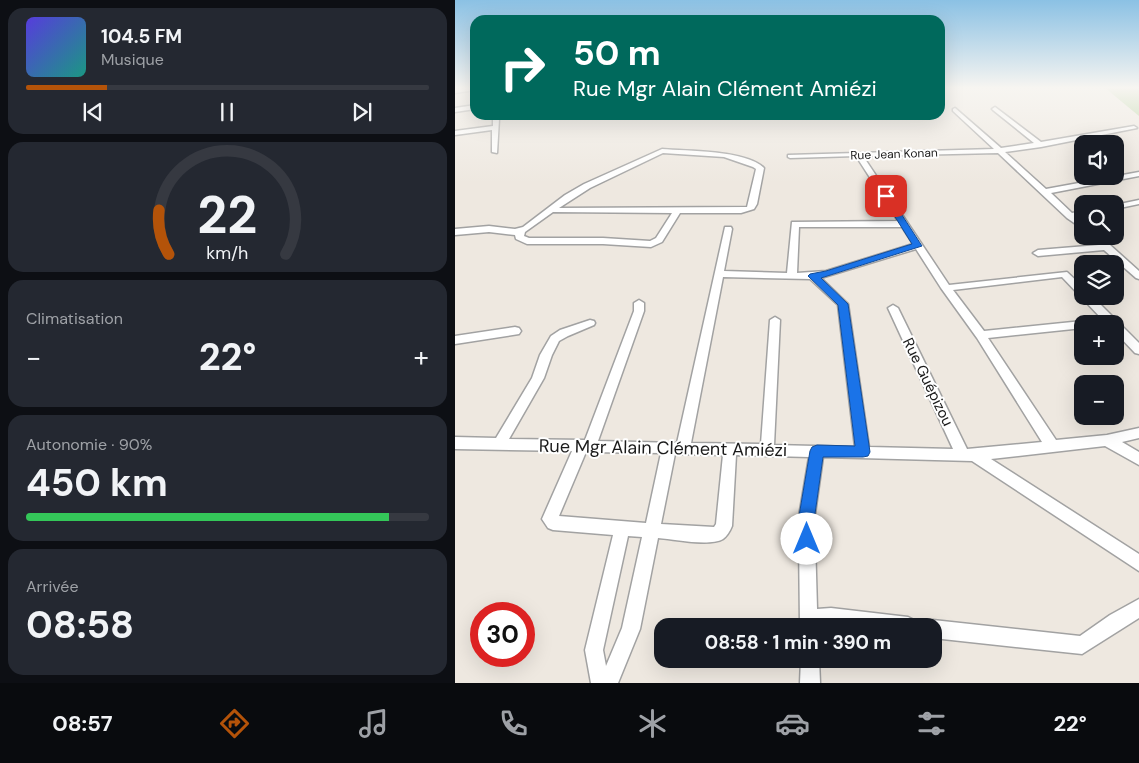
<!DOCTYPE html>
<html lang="fr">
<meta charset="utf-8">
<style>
:root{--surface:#171b24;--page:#242831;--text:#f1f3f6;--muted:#9ea1a6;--line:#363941;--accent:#b45309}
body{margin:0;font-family:"DM Sans",sans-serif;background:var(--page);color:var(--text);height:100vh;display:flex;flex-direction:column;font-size:19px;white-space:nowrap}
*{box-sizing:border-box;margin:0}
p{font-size:16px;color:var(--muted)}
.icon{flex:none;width:28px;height:28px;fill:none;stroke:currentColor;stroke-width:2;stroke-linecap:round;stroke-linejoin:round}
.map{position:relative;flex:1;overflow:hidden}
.side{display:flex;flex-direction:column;gap:8px;padding:8px;background:#0d0f14;width:455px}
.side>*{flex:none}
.top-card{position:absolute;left:15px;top:15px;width:475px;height:105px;border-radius:15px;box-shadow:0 5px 20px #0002;background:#00695c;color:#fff;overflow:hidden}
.tools{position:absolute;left:619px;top:135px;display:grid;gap:10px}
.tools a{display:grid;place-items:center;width:50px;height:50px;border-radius:10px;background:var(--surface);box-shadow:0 5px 20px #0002;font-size:25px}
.speed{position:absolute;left:15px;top:602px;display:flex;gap:10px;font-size:25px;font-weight:700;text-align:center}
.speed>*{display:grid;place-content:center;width:65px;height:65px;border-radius:50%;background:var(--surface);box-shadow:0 5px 20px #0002;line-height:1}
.speed .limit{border:8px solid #d22;background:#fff;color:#111}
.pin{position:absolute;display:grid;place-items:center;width:42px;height:42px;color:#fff;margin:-21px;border-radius:10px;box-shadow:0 2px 8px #0006}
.me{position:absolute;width:55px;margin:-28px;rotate:0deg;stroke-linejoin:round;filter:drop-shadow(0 0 4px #0008)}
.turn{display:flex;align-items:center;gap:18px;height:105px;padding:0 20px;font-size:22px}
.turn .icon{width:65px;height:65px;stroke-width:2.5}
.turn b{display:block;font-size:35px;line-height:42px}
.big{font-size:38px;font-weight:700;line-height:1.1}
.side .card{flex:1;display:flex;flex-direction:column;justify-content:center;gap:8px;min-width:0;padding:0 18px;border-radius:15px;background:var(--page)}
.side .dial{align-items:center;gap:0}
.dial svg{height:130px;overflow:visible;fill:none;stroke:var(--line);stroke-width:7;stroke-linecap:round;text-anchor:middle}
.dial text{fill:var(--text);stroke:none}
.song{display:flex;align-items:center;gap:15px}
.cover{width:60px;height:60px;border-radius:8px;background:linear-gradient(135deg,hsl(250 70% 55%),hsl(170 70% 35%))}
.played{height:5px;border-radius:2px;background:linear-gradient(90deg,var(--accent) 20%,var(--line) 20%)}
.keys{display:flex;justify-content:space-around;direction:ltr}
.heat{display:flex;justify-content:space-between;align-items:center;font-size:28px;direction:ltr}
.charge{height:8px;border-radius:4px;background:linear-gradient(90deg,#34c759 90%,var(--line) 0)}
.trip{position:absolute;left:199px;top:618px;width:288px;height:50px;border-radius:15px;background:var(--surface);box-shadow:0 5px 20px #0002;font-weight:700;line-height:50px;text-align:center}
.tab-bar{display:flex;height:80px;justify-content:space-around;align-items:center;background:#090b0e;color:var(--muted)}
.tab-bar .icon{width:35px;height:35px}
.tab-bar .active{color:var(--accent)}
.tab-bar b{font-size:22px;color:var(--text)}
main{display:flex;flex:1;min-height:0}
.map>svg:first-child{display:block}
.forest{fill:#abcf93}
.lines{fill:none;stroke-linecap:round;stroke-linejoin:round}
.minor-casing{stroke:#a2a2a2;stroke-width:3}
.minor{fill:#fff;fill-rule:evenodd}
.route{fill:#1a73e8;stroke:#114b97}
.labels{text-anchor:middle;stroke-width:4;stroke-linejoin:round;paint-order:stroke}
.far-street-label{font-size:12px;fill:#1b1b1b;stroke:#fff}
.street-label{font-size:15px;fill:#1b1b1b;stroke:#fff}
.near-street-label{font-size:18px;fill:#1b1b1b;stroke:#fff}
</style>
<main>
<section class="side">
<div class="card">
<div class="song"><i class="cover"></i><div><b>104.5 FM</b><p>Musique</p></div></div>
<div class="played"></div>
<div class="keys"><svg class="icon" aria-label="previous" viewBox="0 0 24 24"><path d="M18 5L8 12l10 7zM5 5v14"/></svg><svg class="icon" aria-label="pause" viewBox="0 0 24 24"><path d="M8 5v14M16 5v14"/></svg><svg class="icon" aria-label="next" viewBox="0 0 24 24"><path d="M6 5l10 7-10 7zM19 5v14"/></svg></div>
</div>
<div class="card dial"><svg viewBox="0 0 100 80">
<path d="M14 69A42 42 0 1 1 86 69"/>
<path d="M14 69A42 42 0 0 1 8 42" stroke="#b45309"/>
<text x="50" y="56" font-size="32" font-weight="700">22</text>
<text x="50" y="72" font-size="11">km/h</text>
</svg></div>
<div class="card"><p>Climatisation</p>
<div class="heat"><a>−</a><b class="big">22°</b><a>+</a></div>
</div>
<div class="card"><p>Autonomie · 90%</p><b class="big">450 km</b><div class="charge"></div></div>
<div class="card"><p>Arrivée</p><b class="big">08:58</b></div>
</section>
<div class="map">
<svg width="684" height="683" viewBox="0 0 684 683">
<rect width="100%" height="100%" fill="#eee8e0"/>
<!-- forest -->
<path class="forest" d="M649 87H684V116Z"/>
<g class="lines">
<defs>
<path id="minor" d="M20 87V90L0 93V89Z
M20 105V109L0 112V108Z
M540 107 586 142 679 126 682 128 586 147 550 152 591 189 684 172V176L596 193 617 213 628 211V216L622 217 628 222V229L612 218 543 153 408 156 494 285 612 272 628 287V296H637L684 343V354L680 353 660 332V324H628V328L533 338 601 440 652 435 684 428V438L667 442 684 452V465L650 446 536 459 684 554V571L517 461 368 457 358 528 360 539 362 609 376 608 453 617 459 620 462 626H345L344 539 342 528 354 457 281 455 277 526C275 531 272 536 268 539 254 547 219 539 203 538L185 629 163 683H136L130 650 158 535 98 530 93 528 87 519 117 451 0 449V437L41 438 77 378 85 355 96 336 105 330 135 320 139 321 140 323 139 325 113 336 104 341 97 355 89 378 54 439 130 440 179 311V303L184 300 189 303V311L143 441 222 443 270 227H276L277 229 269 271 332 273 337 222 443 221 401 156 335 158 333 157V155L539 149 498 111V109L500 108 546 148 579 143 538 110 537 109ZM344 227H447L458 244 371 271 342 273ZM461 249 486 288 522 338 587 442 512 449 443 308 438 305 433 308 498 449 414 447 393 304 366 278ZM268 277 355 279 383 305 400 447 319 445 325 320 320 317 315 320 306 444 236 443ZM607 277 647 319 529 331 498 290ZM131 452 206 453 191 523 104 516ZM220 454 268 455 261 524 259 527 206 524ZM173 536 187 537 167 628 151 666 148 650Z
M35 115H41L44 119 42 153 37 152V130L0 135V131L38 126V119Z
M207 149C232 151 291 150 309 168L302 204 299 209 286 213H225L207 242 196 247 148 244H72L61 239 60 235 34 232 0 235V229L34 226 60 229 68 227 110 195 129 184ZM208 153 269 157 298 167 301 169 292 207 104 208 135 188ZM98 212 217 213 201 238 195 241 148 238H74L69 236 70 232Z
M684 200V204L660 209V205Z
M635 236H645L684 271V279L681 278 649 250 583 256 578 253 583 250 644 245Z
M60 327 64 328 66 331 64 334 0 344V336Z
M684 599V618L627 654 478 638V626H470L472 623 478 620 625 636 655 615Z
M346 659H364L365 683H345Z"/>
</defs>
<!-- minor casing -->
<use href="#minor" class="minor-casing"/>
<!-- minor -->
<use href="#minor" class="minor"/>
</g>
<!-- sky -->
<linearGradient id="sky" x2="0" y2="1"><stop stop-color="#8bc1e4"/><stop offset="0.48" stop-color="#f7f5f1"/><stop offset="1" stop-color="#f7f5f1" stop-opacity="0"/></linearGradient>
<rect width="684" height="183" fill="url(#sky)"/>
<!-- route -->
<path class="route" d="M428 195H434L467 246 366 278 393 304 415 452 413 456 408 457H368L358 528 360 539 357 544 352 547 346 544 342 528 355 451 357 447 362 445 400 446 383 305 353 276 355 274 371 271 457 244 427 196Z"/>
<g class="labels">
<!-- far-street labels -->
<g class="far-street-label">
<text transform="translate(439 154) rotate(-2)" y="4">Rue Jean Konan</text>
</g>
<!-- street labels -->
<g class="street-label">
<text transform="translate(473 382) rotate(64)" y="5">Rue Guépizou</text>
</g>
<!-- near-street labels -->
<g class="near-street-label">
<text transform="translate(208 448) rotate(1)" y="6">Rue Mgr Alain Clément Amiézi</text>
</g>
</g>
</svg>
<div class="tools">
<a><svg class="icon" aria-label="sound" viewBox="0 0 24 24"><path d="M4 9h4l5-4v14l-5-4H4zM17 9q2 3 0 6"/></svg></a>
<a><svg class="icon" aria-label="search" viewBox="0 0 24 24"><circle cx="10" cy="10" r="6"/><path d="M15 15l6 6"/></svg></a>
<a><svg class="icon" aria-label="layers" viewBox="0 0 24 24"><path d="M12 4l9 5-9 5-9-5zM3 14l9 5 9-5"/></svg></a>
<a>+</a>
<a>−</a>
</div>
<div class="speed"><div class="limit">30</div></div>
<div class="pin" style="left:431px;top:196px;background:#d93025"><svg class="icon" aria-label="arrive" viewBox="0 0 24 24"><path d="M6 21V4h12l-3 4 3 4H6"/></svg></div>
<svg class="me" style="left:352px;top:539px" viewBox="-20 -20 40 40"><circle r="19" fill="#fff"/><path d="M0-13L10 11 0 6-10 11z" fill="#1a73e8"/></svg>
<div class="trip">08:58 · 1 min · 390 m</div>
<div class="top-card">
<div class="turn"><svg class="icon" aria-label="right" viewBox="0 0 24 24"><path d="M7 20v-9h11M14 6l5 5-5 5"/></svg><div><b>50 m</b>Rue Mgr Alain Clément Amiézi</div></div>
</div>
</div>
</main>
<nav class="tab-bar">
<b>08:57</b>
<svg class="icon active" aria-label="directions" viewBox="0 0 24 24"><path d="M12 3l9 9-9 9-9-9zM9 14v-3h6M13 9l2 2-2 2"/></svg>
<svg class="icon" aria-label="music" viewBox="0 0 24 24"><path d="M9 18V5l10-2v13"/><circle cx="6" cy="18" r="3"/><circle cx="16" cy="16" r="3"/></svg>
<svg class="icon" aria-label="phone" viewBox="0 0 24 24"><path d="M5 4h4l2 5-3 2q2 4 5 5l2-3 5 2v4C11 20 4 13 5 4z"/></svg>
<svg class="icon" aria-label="climate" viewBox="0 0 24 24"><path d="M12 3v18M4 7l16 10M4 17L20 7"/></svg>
<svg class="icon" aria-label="car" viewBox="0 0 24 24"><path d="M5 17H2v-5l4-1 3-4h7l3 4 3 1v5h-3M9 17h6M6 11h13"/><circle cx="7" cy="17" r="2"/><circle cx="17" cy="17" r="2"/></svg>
<svg class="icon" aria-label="filters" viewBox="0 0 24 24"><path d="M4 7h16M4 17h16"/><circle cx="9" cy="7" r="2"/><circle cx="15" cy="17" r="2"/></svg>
<b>22°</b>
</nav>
